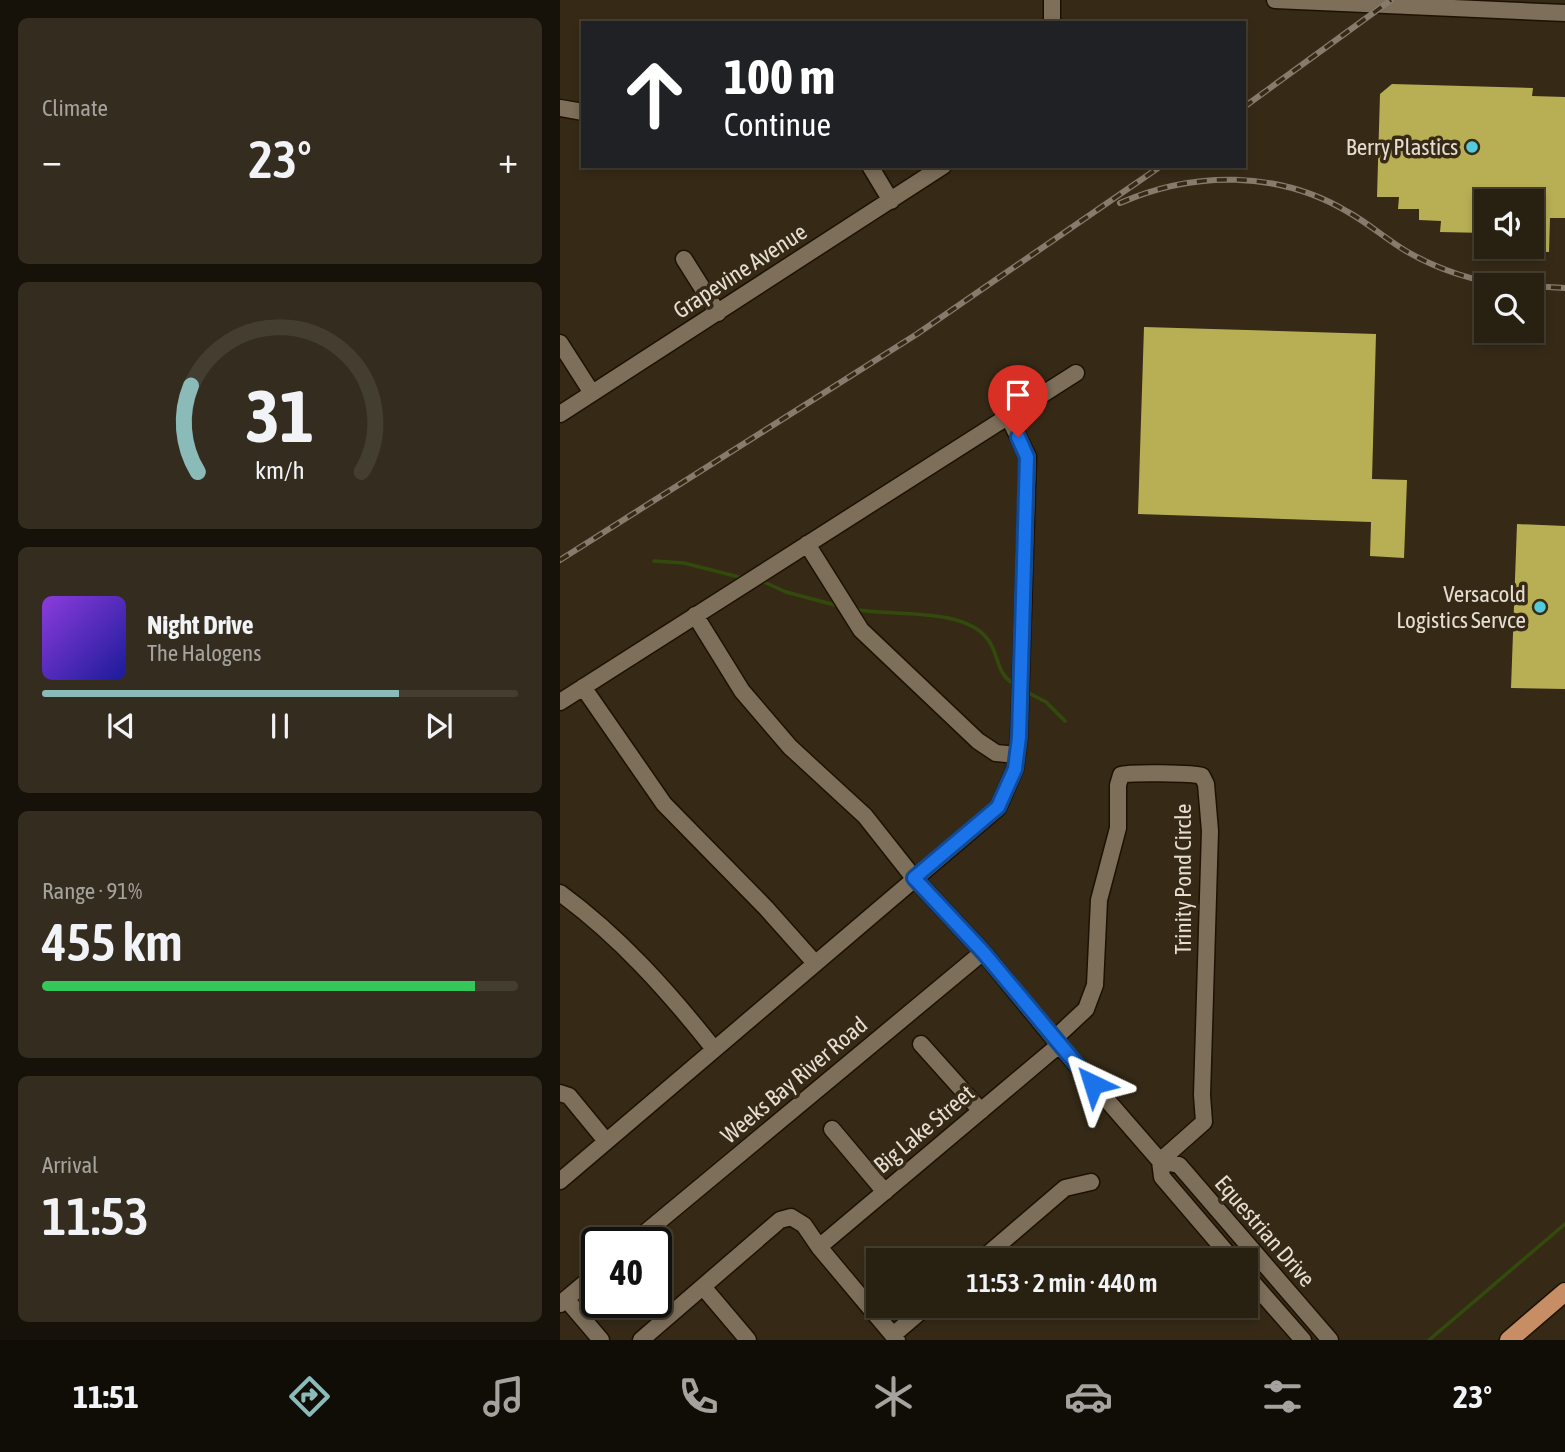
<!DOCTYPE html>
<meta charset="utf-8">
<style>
:root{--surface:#282011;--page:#342d1f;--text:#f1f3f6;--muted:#a5a39f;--line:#443e31;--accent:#8bbbb9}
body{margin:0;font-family:"Asap Condensed",sans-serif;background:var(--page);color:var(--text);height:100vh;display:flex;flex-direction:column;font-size:26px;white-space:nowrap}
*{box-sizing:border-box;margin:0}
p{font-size:23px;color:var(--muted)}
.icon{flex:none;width:38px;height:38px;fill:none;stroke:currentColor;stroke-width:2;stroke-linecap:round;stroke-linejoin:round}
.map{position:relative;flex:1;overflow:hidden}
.details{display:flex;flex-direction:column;gap:18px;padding:18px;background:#161209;width:560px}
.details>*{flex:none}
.banner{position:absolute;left:21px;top:21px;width:665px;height:147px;border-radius:0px;box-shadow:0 4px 10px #0003,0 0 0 2px var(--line);background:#202124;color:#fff;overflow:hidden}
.tools{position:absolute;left:914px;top:189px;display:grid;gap:14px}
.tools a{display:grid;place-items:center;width:70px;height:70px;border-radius:0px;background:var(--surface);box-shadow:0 4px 10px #0003,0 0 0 2px var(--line);font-size:35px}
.speed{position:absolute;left:21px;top:1227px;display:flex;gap:14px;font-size:35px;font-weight:700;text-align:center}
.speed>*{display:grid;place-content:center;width:91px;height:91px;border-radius:50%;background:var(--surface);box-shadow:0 4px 10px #0003,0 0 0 2px var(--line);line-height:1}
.speed .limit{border:4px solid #111;border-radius:10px;background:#fff;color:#111}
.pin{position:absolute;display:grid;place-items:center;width:60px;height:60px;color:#fff;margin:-72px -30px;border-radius:50% 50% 50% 0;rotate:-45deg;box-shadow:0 0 7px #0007}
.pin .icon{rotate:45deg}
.me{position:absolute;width:77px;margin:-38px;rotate:319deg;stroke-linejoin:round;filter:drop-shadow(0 0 5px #0008)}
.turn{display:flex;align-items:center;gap:24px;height:147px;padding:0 28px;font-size:32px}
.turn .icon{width:91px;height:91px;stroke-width:2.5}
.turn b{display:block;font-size:49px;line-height:60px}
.big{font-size:52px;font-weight:600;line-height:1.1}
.details .tile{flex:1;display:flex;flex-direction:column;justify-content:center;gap:10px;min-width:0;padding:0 24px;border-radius:10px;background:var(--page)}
.details .dial{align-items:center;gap:0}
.dial svg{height:182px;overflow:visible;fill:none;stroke:var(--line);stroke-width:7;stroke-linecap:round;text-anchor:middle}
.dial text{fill:var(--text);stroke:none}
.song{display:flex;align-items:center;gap:21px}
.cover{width:84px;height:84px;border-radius:10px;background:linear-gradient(135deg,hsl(270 70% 55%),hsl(240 70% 35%))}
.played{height:7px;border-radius:4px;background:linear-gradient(90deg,var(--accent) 75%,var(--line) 75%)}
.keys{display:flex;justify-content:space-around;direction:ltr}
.heat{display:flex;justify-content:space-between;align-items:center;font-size:38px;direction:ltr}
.charge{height:10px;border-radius:5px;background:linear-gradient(90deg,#34c759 91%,var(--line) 0)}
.trip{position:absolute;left:306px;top:1248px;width:392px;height:70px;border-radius:0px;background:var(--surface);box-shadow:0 4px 10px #0003,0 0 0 2px var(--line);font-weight:600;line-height:70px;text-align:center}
.menu{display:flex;height:112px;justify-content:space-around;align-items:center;background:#100d07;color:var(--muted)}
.menu .icon{width:49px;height:49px}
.menu .selected{color:var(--accent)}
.menu b{font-size:32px;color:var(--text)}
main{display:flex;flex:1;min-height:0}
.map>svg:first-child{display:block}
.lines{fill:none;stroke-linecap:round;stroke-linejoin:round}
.stream{stroke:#324b0d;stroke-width:3.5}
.building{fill:#b8af54}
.minor-casing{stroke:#1d1202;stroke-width:19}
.major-casing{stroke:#1d1202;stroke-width:21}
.minor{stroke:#7d6f5a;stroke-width:16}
.major{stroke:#c78e66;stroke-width:18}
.rail-casing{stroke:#867b6c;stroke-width:6}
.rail{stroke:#362a17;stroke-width:3.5;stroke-dasharray:10;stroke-linecap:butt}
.route-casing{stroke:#114b97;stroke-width:18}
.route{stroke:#1a73e8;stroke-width:12}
.poi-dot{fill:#53cbdb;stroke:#362a17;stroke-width:2.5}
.labels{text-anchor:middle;stroke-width:7;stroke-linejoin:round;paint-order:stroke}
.poi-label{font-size:23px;fill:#e6ded2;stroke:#362a17;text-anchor:end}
.street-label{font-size:23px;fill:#e6ded2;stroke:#362a17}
</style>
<main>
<section class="details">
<div class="tile"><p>Climate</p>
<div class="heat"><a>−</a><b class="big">23°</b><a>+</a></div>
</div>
<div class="tile dial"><svg viewBox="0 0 100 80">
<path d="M14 69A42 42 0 1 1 86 69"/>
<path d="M14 69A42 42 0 0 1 11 31" stroke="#8bbbb9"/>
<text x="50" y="56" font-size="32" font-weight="700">31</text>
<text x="50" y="72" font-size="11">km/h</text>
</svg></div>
<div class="tile">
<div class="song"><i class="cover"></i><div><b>Night Drive</b><p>The Halogens</p></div></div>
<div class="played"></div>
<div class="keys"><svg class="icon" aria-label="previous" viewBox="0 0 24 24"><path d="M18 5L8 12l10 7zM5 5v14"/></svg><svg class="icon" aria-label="pause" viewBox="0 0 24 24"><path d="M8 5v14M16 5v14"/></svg><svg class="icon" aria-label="next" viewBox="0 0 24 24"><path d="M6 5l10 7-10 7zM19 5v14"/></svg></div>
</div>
<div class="tile"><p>Range · 91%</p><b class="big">455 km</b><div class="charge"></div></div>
<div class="tile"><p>Arrival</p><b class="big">11:53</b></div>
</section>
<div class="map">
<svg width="1005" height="1340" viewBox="0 0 1005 1340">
<rect width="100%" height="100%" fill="#362a17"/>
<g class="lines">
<!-- stream -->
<path class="stream" d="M94 561 124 563 179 577
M204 582 226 592 275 605
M299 610C336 616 399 608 425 636 439 650 435 671 451 682
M465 691 486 702 505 721
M869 1340 1005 1224"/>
</g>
<!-- building -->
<path class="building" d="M832 84 973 88 972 96 1005 97V218H990L989 252 923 250V247H971V201H926V233L880 232 881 221 859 220V209H838L839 197H817L820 94Z
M584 327 816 334 812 479 847 480 844 558 810 556 811 522 578 514Z
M957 524 1005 526V689L951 688Z"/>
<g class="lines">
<defs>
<path id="minor" d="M715 0 1005 13
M492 23V0
M0 108 23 112
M310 166 331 201
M124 259 158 313
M0 343 32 393
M0 414 383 166
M247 544 301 630 418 741 436 753 457 755
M135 615 182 691 230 747 305 816 354 878 423 952 494 1039 600 1161 602 1177 673 1260
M23 687 104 804 206 908 255 963
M0 702 516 373
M0 893C59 936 108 991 154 1049
M494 1039 526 1009 535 985 539 900 558 828V785L561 775C569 772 634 773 642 776L646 784 650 831 642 1095 644 1122 600 1161
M361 1044 421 1111
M0 1093 9 1096 46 1141
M272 1129 325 1192
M600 1161 619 1165 770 1340
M0 1181 438 808 455 769 459 737 468 457 448 416
M74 1242 423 952
M259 1247 499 1045
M421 1260 505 1188 531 1182
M686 1275 743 1340
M144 1288 188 1340
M6 1299 41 1340
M0 1304 37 1273
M333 1335 367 1306
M81 1340 220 1220 231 1217 244 1225 259 1247 337 1340"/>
<path id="major" d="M949 1340 1005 1292"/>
</defs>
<!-- minor casing -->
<use href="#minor" class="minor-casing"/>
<!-- major casing -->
<use href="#major" class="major-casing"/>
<!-- minor -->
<use href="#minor" class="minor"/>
<!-- major -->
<use href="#major" class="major"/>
<defs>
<path id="rail" d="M684 107 831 0
M560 203C633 171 718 170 788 212 808 223 826 239 846 251 877 269 917 283 952 285
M971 286 1005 288
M0 560 357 334 601 166"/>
</defs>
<!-- rail casing -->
<use href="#rail" class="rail-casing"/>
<!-- rail -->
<use href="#rail" class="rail"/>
</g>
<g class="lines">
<defs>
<path id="route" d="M458 437 467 457 459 737 455 769 438 807 354 878 423 952 533 1084"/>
</defs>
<!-- route casing -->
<use href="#route" class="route-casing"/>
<!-- route -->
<use href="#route" class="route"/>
</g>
<!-- markers -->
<g class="poi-dot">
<circle cx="912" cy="147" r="7"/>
<circle cx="980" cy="607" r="7"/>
</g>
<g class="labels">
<!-- poi labels -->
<g class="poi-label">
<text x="898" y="155">Berry Plastics</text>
<text x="966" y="602">Versacold<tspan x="966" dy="26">Logistics Servce</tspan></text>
</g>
<!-- street labels -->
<g class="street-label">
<text transform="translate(180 271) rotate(-33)" y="8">Grapevine Avenue</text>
<text transform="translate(623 879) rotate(-90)" y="8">Trinity Pond Circle</text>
<text transform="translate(234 1080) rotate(-40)" y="8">Weeks Bay River Road</text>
<text transform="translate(364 1129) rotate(-40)" y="8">Big Lake Street</text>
<text transform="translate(705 1231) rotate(49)" y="8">Equestrian Drive</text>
</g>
</g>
</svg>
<div class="tools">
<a><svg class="icon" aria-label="sound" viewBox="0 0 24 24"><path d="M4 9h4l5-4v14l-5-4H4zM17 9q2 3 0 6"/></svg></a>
<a><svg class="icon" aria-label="search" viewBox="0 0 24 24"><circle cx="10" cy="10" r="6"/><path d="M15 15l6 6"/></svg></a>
</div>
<div class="speed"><div class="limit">40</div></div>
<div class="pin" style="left:458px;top:437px;background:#d93025"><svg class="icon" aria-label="arrive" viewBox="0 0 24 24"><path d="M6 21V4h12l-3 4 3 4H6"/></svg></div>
<svg class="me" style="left:533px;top:1084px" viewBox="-20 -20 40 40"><path d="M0-17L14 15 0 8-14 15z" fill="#1a73e8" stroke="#fff" stroke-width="4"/></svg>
<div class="trip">11:53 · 2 min · 440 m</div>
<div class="banner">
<div class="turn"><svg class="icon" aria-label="ahead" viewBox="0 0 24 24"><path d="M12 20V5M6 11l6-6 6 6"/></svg><div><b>100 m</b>Continue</div></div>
</div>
</div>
</main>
<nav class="menu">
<b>11:51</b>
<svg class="icon selected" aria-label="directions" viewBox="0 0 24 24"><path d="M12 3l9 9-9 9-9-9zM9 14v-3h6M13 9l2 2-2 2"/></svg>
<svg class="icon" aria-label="music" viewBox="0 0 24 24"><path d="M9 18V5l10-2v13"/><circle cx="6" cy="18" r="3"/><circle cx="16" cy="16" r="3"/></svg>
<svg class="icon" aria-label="phone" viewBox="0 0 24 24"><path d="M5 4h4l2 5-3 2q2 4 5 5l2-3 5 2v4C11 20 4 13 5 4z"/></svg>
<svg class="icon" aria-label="climate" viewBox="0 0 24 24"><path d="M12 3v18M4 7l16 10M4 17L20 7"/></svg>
<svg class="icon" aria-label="car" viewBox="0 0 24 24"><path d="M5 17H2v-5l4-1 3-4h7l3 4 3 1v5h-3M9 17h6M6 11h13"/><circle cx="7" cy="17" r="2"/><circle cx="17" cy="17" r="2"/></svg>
<svg class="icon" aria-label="filters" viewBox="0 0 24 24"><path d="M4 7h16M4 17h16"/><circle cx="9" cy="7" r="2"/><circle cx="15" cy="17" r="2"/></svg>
<b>23°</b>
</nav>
